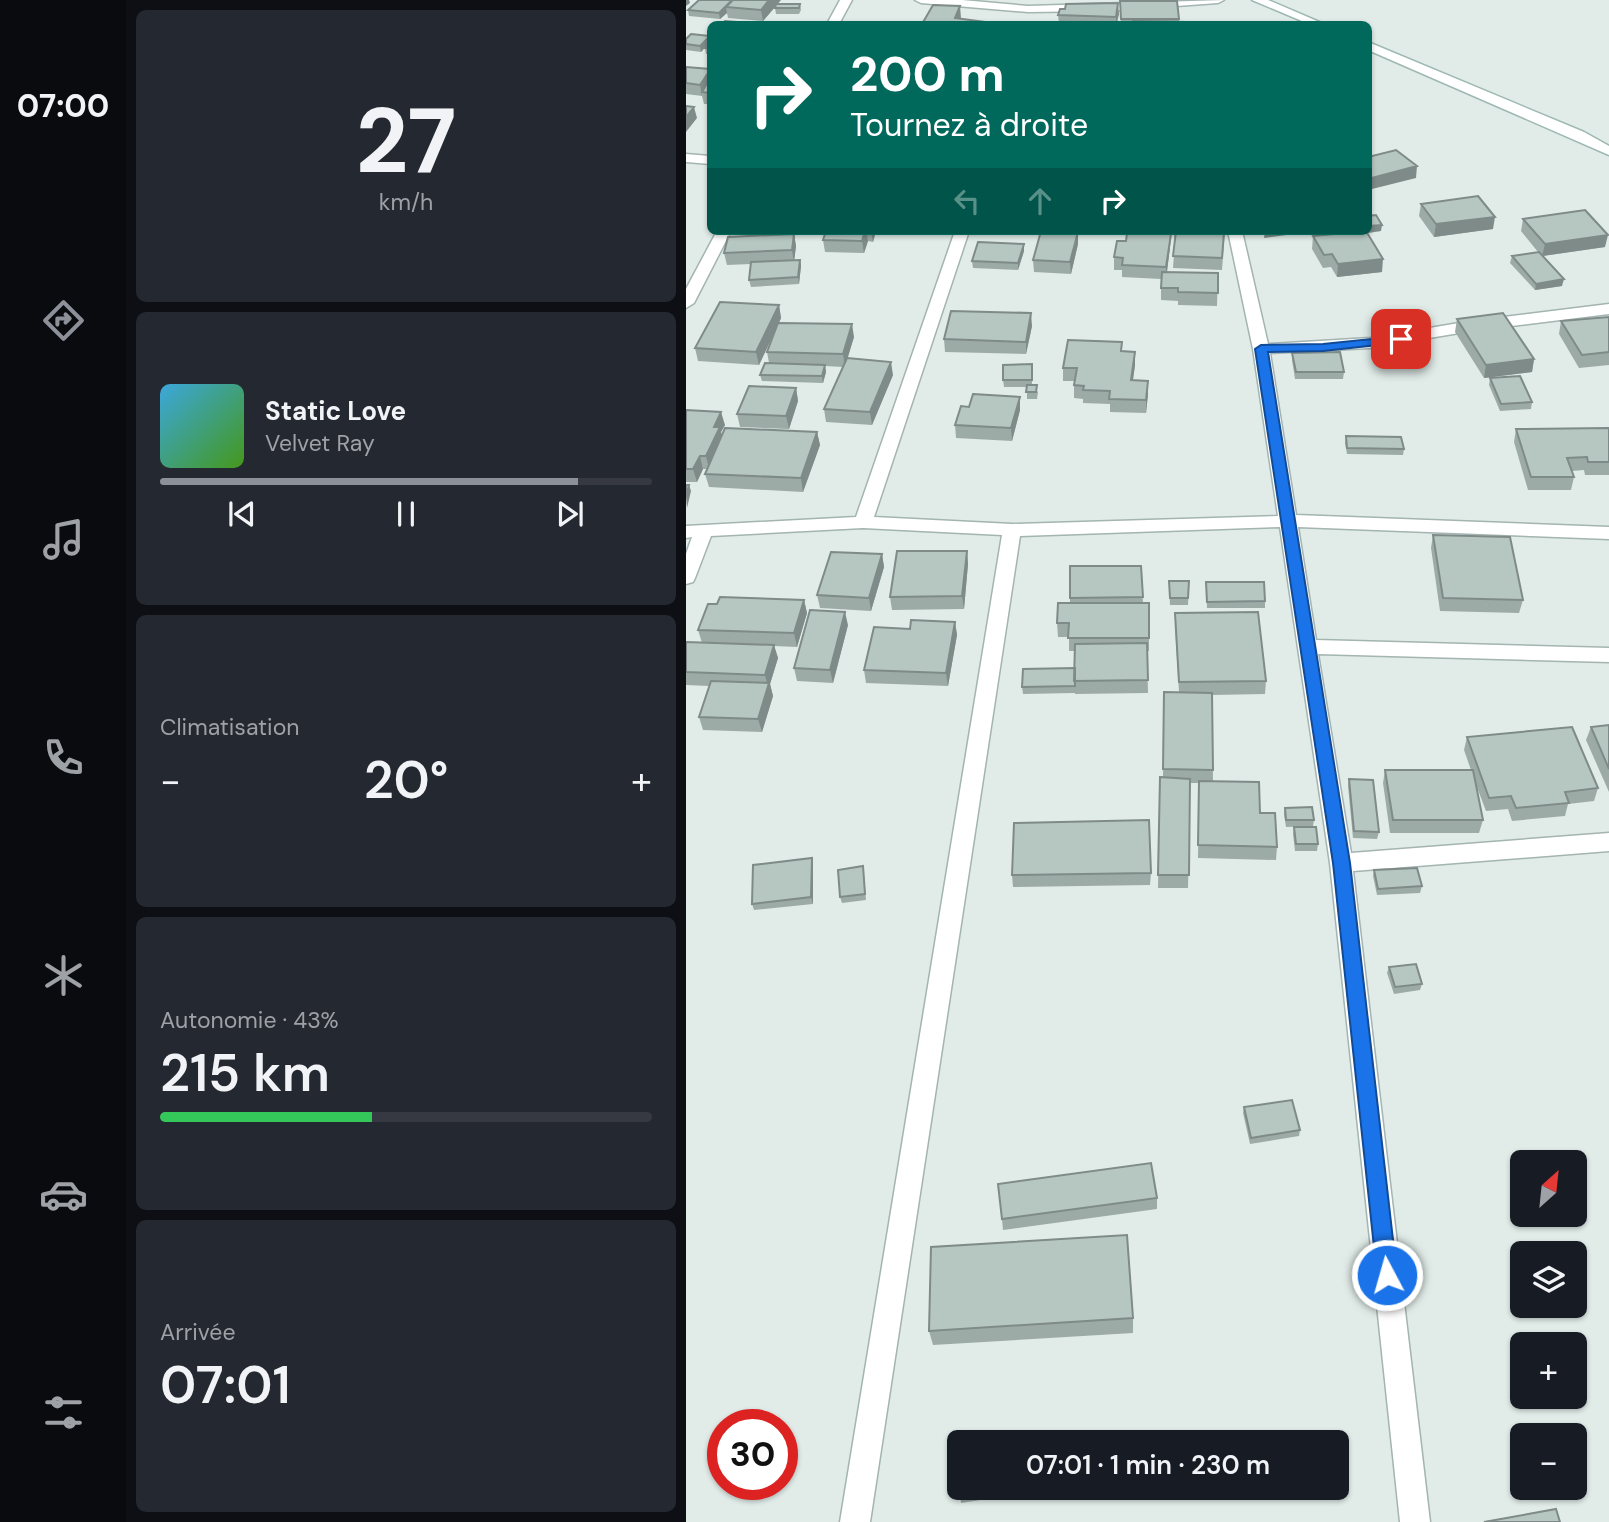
<!DOCTYPE html>
<html lang="fr">
<meta charset="utf-8">
<style>
:root{--surface:#171b24;--page:#242831;--text:#f1f3f6;--muted:#9ea1a6;--line:#363941;--accent:#8c9099}
body{margin:0;font-family:"DM Sans",sans-serif;background:var(--page);color:var(--text);height:100vh;display:flex;flex-direction:column;font-size:26px;white-space:nowrap}
*{box-sizing:border-box;margin:0}
p{font-size:23px;color:var(--muted)}
.icon{flex:none;width:38px;height:38px;fill:none;stroke:currentColor;stroke-width:2;stroke-linecap:round;stroke-linejoin:round}
.map{position:relative;flex:1;overflow:hidden}
.sheet{display:flex;flex-direction:column;gap:10px;padding:10px;background:#0d0f14;width:560px}
.sheet>*{flex:none}
.hud{position:absolute;left:21px;top:21px;width:665px;height:214px;border-radius:10px;box-shadow:0 2px 5px #0004;background:#00695c;color:#fff;overflow:hidden}
.needle{width:46px;rotate:27deg}
.fabs{position:absolute;left:824px;top:1150px;display:grid;gap:14px}
.fabs a{display:grid;place-items:center;width:77px;height:77px;border-radius:10px;background:var(--surface);box-shadow:0 2px 5px #0004;font-size:35px}
.speed{position:absolute;left:21px;top:1409px;display:flex;gap:14px;font-size:35px;font-weight:700;text-align:center}
.speed>*{display:grid;place-content:center;width:91px;height:91px;border-radius:50%;background:var(--surface);box-shadow:0 2px 5px #0004;line-height:1}
.speed .limit{border:10px solid #d22;background:#fff;color:#111}
.pin{position:absolute;display:grid;place-items:center;width:60px;height:60px;color:#fff;margin:-30px;border-radius:14px;box-shadow:0 4px 10px #0006}
.me{position:absolute;width:77px;margin:-38px;rotate:354deg;stroke-linejoin:round;filter:drop-shadow(0 0 5px #0008)}
.turn{display:flex;align-items:center;gap:24px;height:147px;padding:0 28px;font-size:32px}
.turn .icon{width:91px;height:91px;stroke-width:2.5}
.turn b{display:block;font-size:49px;line-height:60px}
.lanes{display:flex;align-items:center;height:66px;padding:0 28px;background:#0003;justify-content:center;gap:35px;direction:ltr}
.lanes .off{opacity:.35}
.big{font-size:52px;font-weight:600;line-height:1.1}
.sheet .tile{flex:1;display:flex;flex-direction:column;justify-content:center;gap:10px;min-width:0;padding:0 24px;border-radius:10px;background:var(--page)}
.sheet .dial{align-items:center;gap:0}
.dial b{font-size:91px;line-height:1}
.song{display:flex;align-items:center;gap:21px}
.cover{width:84px;height:84px;border-radius:10px;background:linear-gradient(135deg,hsl(200 70% 55%),hsl(100 70% 35%))}
.played{height:7px;border-radius:4px;background:linear-gradient(90deg,var(--accent) 85%,var(--line) 85%)}
.keys{display:flex;justify-content:space-around;direction:ltr}
.heat{display:flex;justify-content:space-between;align-items:center;font-size:38px;direction:ltr}
.charge{height:10px;border-radius:5px;background:linear-gradient(90deg,#34c759 43%,var(--line) 0)}
.trip{position:absolute;left:261px;top:1430px;width:402px;height:70px;border-radius:10px;background:var(--surface);box-shadow:0 2px 5px #0004;font-weight:600;line-height:70px;text-align:center}
main{display:flex;flex:1;min-height:0}
.tab-bar{display:flex;flex-direction:column;width:126px;justify-content:space-around;align-items:center;background:#090b0e;color:var(--muted)}
.tab-bar .icon{width:49px;height:49px}
.tab-bar .selected{color:var(--accent)}
.tab-bar b{font-size:32px;color:var(--text)}
.map>svg:first-child{display:block}
.lines{fill:none;stroke-linecap:round;stroke-linejoin:round}
.street-casing{stroke:#a3b4b1;stroke-width:3}
.secondary-casing{stroke:#9eb8b3;stroke-width:3}
.street{fill:#fff;fill-rule:evenodd}
.secondary{fill:#fff;fill-rule:evenodd}
.wall{fill:#9daba7}
.shaded-wall{fill:#7f8b88}
.building{fill:#b6c7c2;stroke:#7f8b88;stroke-width:2}
.route{fill:#1a73e8;stroke:#114b97;stroke-width:2}
</style>
<main>
<nav class="tab-bar">
<b>07:00</b>
<svg class="icon selected" aria-label="directions" viewBox="0 0 24 24"><path d="M12 3l9 9-9 9-9-9zM9 14v-3h6M13 9l2 2-2 2"/></svg>
<svg class="icon" aria-label="music" viewBox="0 0 24 24"><path d="M9 18V5l10-2v13"/><circle cx="6" cy="18" r="3"/><circle cx="16" cy="16" r="3"/></svg>
<svg class="icon" aria-label="phone" viewBox="0 0 24 24"><path d="M5 4h4l2 5-3 2q2 4 5 5l2-3 5 2v4C11 20 4 13 5 4z"/></svg>
<svg class="icon" aria-label="climate" viewBox="0 0 24 24"><path d="M12 3v18M4 7l16 10M4 17L20 7"/></svg>
<svg class="icon" aria-label="car" viewBox="0 0 24 24"><path d="M5 17H2v-5l4-1 3-4h7l3 4 3 1v5h-3M9 17h6M6 11h13"/><circle cx="7" cy="17" r="2"/><circle cx="17" cy="17" r="2"/></svg>
<svg class="icon" aria-label="filters" viewBox="0 0 24 24"><path d="M4 7h16M4 17h16"/><circle cx="9" cy="7" r="2"/><circle cx="15" cy="17" r="2"/></svg>
</nav>
<section class="sheet">
<div class="tile dial"><b>27</b><p>km/h</p></div>
<div class="tile">
<div class="song"><i class="cover"></i><div><b>Static Love</b><p>Velvet Ray</p></div></div>
<div class="played"></div>
<div class="keys"><svg class="icon" aria-label="previous" viewBox="0 0 24 24"><path d="M18 5L8 12l10 7zM5 5v14"/></svg><svg class="icon" aria-label="pause" viewBox="0 0 24 24"><path d="M8 5v14M16 5v14"/></svg><svg class="icon" aria-label="next" viewBox="0 0 24 24"><path d="M6 5l10 7-10 7zM19 5v14"/></svg></div>
</div>
<div class="tile"><p>Climatisation</p>
<div class="heat"><a>−</a><b class="big">20°</b><a>+</a></div>
</div>
<div class="tile"><p>Autonomie · 43%</p><b class="big">215 km</b><div class="charge"></div></div>
<div class="tile"><p>Arrivée</p><b class="big">07:01</b></div>
</section>
<div class="map">
<svg width="923" height="1522" viewBox="0 0 923 1522">
<rect width="100%" height="100%" fill="#e1ece9"/>
<g class="lines">
<defs>
<path id="street" d="M154 0H166L153 24H141Z
M229 0H276L342 6 538 0 532 3 422 11 342 12 235 3Z
M0 154 24 156V164L0 162Z
M31 231H45L8 303 0 308V289Z
M269 231H283L188 517 326 524 592 516 567 349 542 231H556L582 344 684 338 785 321 923 304V314L785 331 684 348 584 353 610 515 923 527V539L612 527 630 640 923 648V662L632 654 665 853 923 833V851L667 871 744 1522H714L644 863 594 527 334 536 184 1522H154L316 535 177 528 25 536 9 578 7 582 0 584V554L6 537 0 538V526L170 517Z"/>
<path id="secondary" d="M566 0H582L638 24H623Z
M682 42 898 132 923 146V155L682 50Z"/>
</defs>
<!-- street casing -->
<use href="#street" class="street-casing"/>
<!-- secondary casing -->
<use href="#secondary" class="secondary-casing"/>
<!-- street -->
<use href="#street" class="street"/>
<!-- secondary -->
<use href="#secondary" class="secondary"/>
</g>
<!-- wall -->
<path class="wall" d="M434 1 493 19V22L500 24H435Z
M91 4H114L115 10 113 14H90L89 8 90 6 77 21 42 18 41 13 34 19 3 16 2 10Z
M433 14 431 24H373L372 15Z
M24 36V54H20L19 48 20 46 15 52 0 50V39Z
M0 67 24 69V104H18L16 96 0 94Z
M735 204 807 229 748 237 733 216Z
M837 219 919 247 857 256 876 286 849 290 824 263 826 256 852 252 835 231Z
M86 231H190L187 242 182 241 178 253 139 252 137 240 139 234 86 233Z
M487 231H539L536 270 487 268 489 239Z
M695 231 681 233 696 272 651 277 645 267 637 268 626 249 627 236Z
M108 234 110 246 108 260H114L115 266 113 284 65 287 63 280 65 264 41 265 38 253Z
M485 234 484 247 481 272 532 273 531 306 492 305V301L475 300V279L436 277V270H428V257L440 241Z
M392 244 385 274 348 272 347 260Z
M338 251 332 270 287 268 286 261Z
M93 305 95 318 93 323 168 337 161 358 207 375 186 425 140 422 138 409 157 367 139 366 140 372 137 383 76 381 74 375 83 363 81 352 88 334 73 365 12 361 9 348Z
M923 317V365L893 368 873 334 875 321Z
M771 319 848 359 846 372 798 378 769 332Z
M346 326 340 354 259 352 258 339Z
M436 342V351L449 365 447 380 462 394 460 413 424 412V404L397 403V399L388 398V381H377V368Z
M606 353 658 372 657 379H609L606 360Z
M346 371V385L352 392 351 399H341V387H318L317 380Z
M804 378 846 402 845 409 814 411 803 385Z
M110 388 112 401 103 429 54 427 51 414Z
M334 397V410L326 441 270 438 269 425 283 407Z
M0 410 39 425 35 432 36 435 131 432 134 445 117 492 23 487 19 474 22 469H17L11 482H0Z
M923 428V475H899L898 470 886 471 888 477 885 490H842L828 442 830 429Z
M660 436 718 449 717 455 661 454 659 443Z
M747 535 837 600 833 613 754 611 745 548Z
M281 551 282 564 278 609 206 610 204 597Z
M196 554 198 567 185 611 134 608 131 595Z
M384 566H455L457 603H463V651H461L462 693 389 694V693L337 694 336 687 389 668V651H383V637H372L371 623 384 603Z
M483 581H503L502 605H484Z
M520 582 579 601V608H521Z
M118 600 121 613 111 647 88 646 92 658 84 684 87 696 76 732 17 730 13 717 23 686 0 685V642L16 643 12 630 31 604Z
M489 613 580 681 579 694 526 695 527 781 574 813 591 847 590 860 512 858 513 783H504L502 888H472L474 777H477L478 692H493L489 626Z
M269 622 271 635 262 686 180 683 178 670Z
M162 625 147 683 111 681 108 668Z
M923 725V792L900 740 905 727Z
M781 737 912 788 908 801 882 804 879 816 826 821 822 809 800 811 789 782 797 820 793 833H704L697 783 699 770H785L778 750Z
M663 779 693 832 691 839 667 838 662 786Z
M599 808 628 820 627 826 600 827 598 814Z
M608 827 632 844 631 851H609L607 834Z
M126 858 127 865V904L68 910 66 904Z
M688 870 736 886 734 893 691 895 687 876Z
M178 873 180 900 156 903 154 897Z
M465 873 464 885 327 887 326 875Z
M703 967 736 984 734 990 708 994 701 973Z
M558 1107 614 1130 613 1136 564 1144 557 1113Z
M471 1198V1209L317 1230 316 1219Z
M447 1318V1333L247 1345 243 1331Z
M273 1488H306L307 1498 275 1503Z"/>
<!-- shaded-wall -->
<path class="shaded-wall" d="M0 0H3L4 3 0 6Z
M83 0H95L77 21 75 10Z
M432 3 433 14 430 24V17Z
M274 6 275 18 272 24 269 18Z
M40 7 41 13 34 19 33 13Z
M24 36V42L15 52 14 46Z
M24 70V85L16 92V96L14 85Z
M8 107 11 118 0 132V117Z
M731 166 730 178 682 190V179Z
M809 217 807 229 748 237 750 224Z
M696 225 695 231 674 234V231H682V226Z
M179 231H180L182 241 178 253 176 241Z
M185 231H190L187 242Z
M579 231H609L608 234 578 238Z
M392 232V244L385 274 384 262Z
M108 234 110 246 108 263 106 250Z
M485 234 484 247 480 279V267Z
M922 235 919 247 856 256 859 244Z
M338 244V251L332 270V263Z
M697 259 696 272 651 277 652 264Z
M114 260 115 266 113 284 112 277Z
M878 279 876 286 849 290 850 284Z
M93 305 95 318 73 365 70 352Z
M345 313 346 326 340 354V342Z
M166 324 168 337 159 367 157 354Z
M449 352V365L445 393V380Z
M848 359 846 372 798 378 800 365Z
M205 362 207 375 186 425 184 412Z
M139 365 140 372 137 383 136 376Z
M462 381V394L460 413V400Z
M110 388 112 401 103 429 100 416Z
M334 397V410L326 441 325 428Z
M35 412 39 425 35 432 37 440 23 469 20 456 28 427Z
M131 432 134 445 117 492 115 478Z
M14 456 17 469 11 482 7 469Z
M3 485 5 491 1 508 0 497Z
M281 551 282 564 278 609 276 596Z
M196 554 198 567 185 611 183 598Z
M118 600 121 613 111 647 108 633Z
M159 612 162 625 147 683 144 670Z
M269 622 271 635 262 686 260 673Z
M88 645 92 658 84 684 87 696 76 732 72 719 82 687 79 675Z
M126 858 127 865V904L125 897Z"/>
<!-- building -->
<path class="building" d="M13 0H46L33 13 2 10Z
M47 0H83L75 10 40 7Z
M434 1H491L493 19H435Z
M432 3 430 17 372 15 374 9H379L380 4Z
M90 4H114L113 8H89Z
M247 5 274 6 269 18 307 23 306 24H236Z
M39 21 51 22 48 24H36Z
M447 21 500 22V24H446Z
M5 34 24 36 14 46 0 44V39Z
M24 41V48H19Z
M0 67 24 69V70L14 85 0 83Z
M24 78V93L16 92Z
M0 106 8 107 0 117Z
M710 150 731 166 682 179V157Z
M792 196 809 217 750 224 735 204Z
M899 210 922 235 859 244 837 219Z
M690 215 696 225 682 226V216Z
M140 231H179L176 241 137 240Z
M355 231 392 232 384 262 347 260Z
M490 231 538 232 536 258 487 256Z
M680 231 697 259 652 264 646 254 638 255 627 236Z
M441 233 485 234 480 267 436 265 437 258 428 257 431 241H440Z
M108 234 106 250 38 253 42 237Z
M292 242 338 244 332 263 286 261Z
M853 252 878 279 850 284 826 256Z
M114 260 112 277 63 280 65 262Z
M476 272 532 273V293L492 292V288H475Z
M34 302 93 305 70 352 9 348Z
M265 311 345 313 340 342 258 339Z
M817 313 848 359 800 365 771 319Z
M923 317V352L896 355 875 321Z
M92 323 166 324 157 354 81 352Z
M382 340 436 342 435 351 449 352 445 380 462 381 460 400 423 399 424 391 397 390 398 386 388 385 391 368H377Z
M654 352 658 372H610L606 353Z
M161 358 205 362 184 412 138 409Z
M79 363 139 365 136 376 74 375Z
M346 364V380H317V365Z
M834 376 846 402 815 404 804 378Z
M341 385H351L350 392H340Z
M63 386 110 388 100 416 51 414Z
M287 394 334 397 325 428 269 425 275 406 283 407Z
M0 410 35 412 28 427H34L20 456H14L7 469H0Z
M39 428 131 432 115 478 19 474Z
M923 428V462H902L901 457 881 458 888 477H845L830 429Z
M660 436 715 437 718 449 661 448Z
M0 485H3L0 497Z
M747 535 824 537 837 600 757 598Z
M211 551H281L276 596 204 597Z
M145 552 196 554 183 598 131 595Z
M384 566H455L457 597 384 598Z
M483 581H503L502 598H484Z
M520 582H578L579 601 521 602Z
M34 597 118 600 108 633 12 630 22 604H31Z
M372 603H463V638H382L383 623H371Z
M124 610 159 612 144 670 108 668Z
M572 612 580 681 493 682 489 613Z
M225 620 269 622 260 673 178 670 188 627 224 629Z
M0 642 88 645 79 675 0 672Z
M461 643 462 680 388 681 389 644Z
M389 668V686L336 687 337 669Z
M25 681 83 683 72 719 13 717Z
M478 692 526 693 527 770 477 769Z
M923 725V769L905 727Z
M886 727 912 788 879 792 883 803 830 808 825 796 803 798 781 737Z
M699 770H787L797 820H707Z
M474 777 504 779 503 875H472Z
M663 779 687 780 693 832 668 831Z
M513 781 573 782 574 813H589L591 847 512 845Z
M626 807 628 820H600L599 808Z
M463 820 465 873 326 875 328 823Z
M608 827H630L632 844H610Z
M126 858 125 897 66 904 67 865Z
M177 866 179 894 154 897 152 870Z
M731 868 736 886 692 889 688 870Z
M730 964 736 984 709 987 703 967Z
M606 1100 614 1130 565 1138 558 1107Z
M465 1163 471 1198 316 1219 312 1184Z
M441 1235 447 1318 243 1331 245 1247Z
M273 1488H306V1494L274 1498Z
M870 1509 874 1522H798Z"/>
<!-- route -->
<path class="route" d="M715 336 719 337V342L637 351 582 352 664 863 711 1275 708 1282 701 1285 694 1282 691 1275 647 863 569 349 575 345 637 344Z"/>
</svg>
<div class="fabs">
<a><svg class="needle" viewBox="-14 -14 28 28"><path d="M0-13l5 13h-10z" fill="#e53935"/><path d="M0 13l5-13h-10z" fill="#9ea1a6"/></svg></a>
<a><svg class="icon" aria-label="layers" viewBox="0 0 24 24"><path d="M12 4l9 5-9 5-9-5zM3 14l9 5 9-5"/></svg></a>
<a>+</a>
<a>−</a>
</div>
<div class="speed"><div class="limit">30</div></div>
<div class="pin" style="left:715px;top:339px;background:#d93025"><svg class="icon" aria-label="arrive" viewBox="0 0 24 24"><path d="M6 21V4h12l-3 4 3 4H6"/></svg></div>
<svg class="me" style="left:701px;top:1275px" viewBox="-20 -20 40 40"><circle r="17" fill="#1a73e8" stroke="#fff" stroke-width="3"/><path d="M0-11L8 9 0 5-8 9z" fill="#fff"/></svg>
<div class="trip">07:01 · 1 min · 230 m</div>
<div class="hud">
<div class="turn"><svg class="icon" aria-label="right" viewBox="0 0 24 24"><path d="M7 20v-9h11M14 6l5 5-5 5"/></svg><div><b>200 m</b>Tournez à droite</div></div>
<div class="lanes"><svg class="icon off" aria-label="left" viewBox="0 0 24 24"><path d="M17 20v-9H6M10 6l-5 5 5 5"/></svg><svg class="icon off" aria-label="ahead" viewBox="0 0 24 24"><path d="M12 20V5M6 11l6-6 6 6"/></svg><svg class="icon" aria-label="right" viewBox="0 0 24 24"><path d="M7 20v-9h11M14 6l5 5-5 5"/></svg></div>
</div>
</div>
</main>
